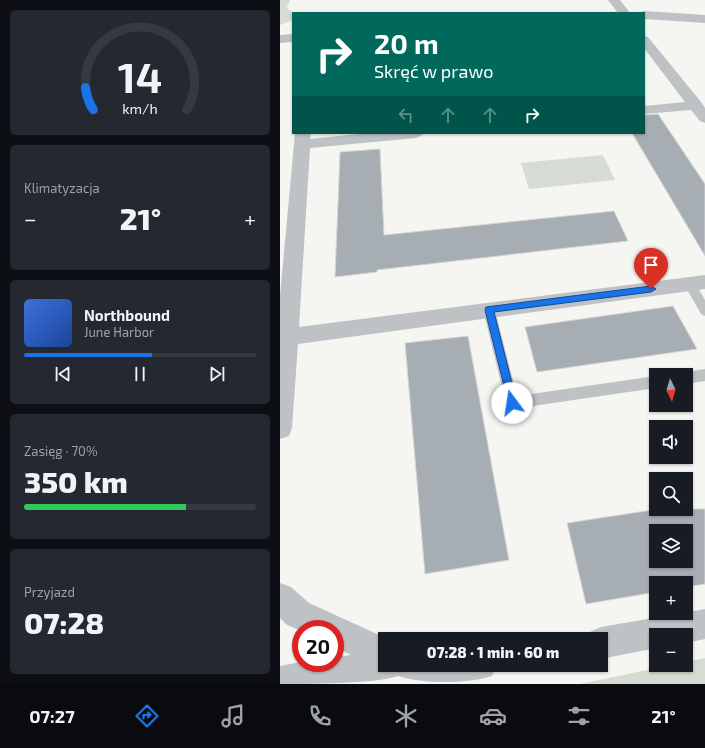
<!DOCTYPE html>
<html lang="pl">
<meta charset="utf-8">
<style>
:root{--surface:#171b24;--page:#242831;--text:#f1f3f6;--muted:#9ea1a6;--line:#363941;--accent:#1a73e8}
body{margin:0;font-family:"Exo 2",sans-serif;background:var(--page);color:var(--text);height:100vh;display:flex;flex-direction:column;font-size:15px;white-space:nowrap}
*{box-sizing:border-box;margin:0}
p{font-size:13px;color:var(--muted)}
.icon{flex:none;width:22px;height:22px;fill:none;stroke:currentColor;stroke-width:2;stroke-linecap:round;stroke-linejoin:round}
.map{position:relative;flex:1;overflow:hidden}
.drawer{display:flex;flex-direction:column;gap:10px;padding:10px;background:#0d0f14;width:280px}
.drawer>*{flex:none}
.top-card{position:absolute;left:12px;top:12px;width:353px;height:122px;border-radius:0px;box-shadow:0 1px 3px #0004;background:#00695c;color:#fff;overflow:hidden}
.needle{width:26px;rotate:175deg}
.buttons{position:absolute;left:369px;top:368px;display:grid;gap:8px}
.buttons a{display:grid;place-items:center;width:44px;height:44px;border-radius:0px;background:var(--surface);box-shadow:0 1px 3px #0004;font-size:20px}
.speed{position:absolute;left:12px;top:620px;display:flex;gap:8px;font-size:20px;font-weight:700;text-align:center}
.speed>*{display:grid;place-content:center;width:52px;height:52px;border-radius:50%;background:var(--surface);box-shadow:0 1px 3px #0004;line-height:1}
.speed .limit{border:6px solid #d22;background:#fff;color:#111}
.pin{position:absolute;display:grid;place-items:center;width:34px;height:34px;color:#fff;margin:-41px -17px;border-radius:50% 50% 50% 0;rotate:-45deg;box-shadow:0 0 4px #0007}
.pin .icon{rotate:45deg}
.me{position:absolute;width:44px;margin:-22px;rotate:346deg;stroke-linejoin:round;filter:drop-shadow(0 0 3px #0008)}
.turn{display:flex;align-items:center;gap:14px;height:84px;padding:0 16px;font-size:18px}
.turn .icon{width:52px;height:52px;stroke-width:2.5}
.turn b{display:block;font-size:28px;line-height:34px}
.lanes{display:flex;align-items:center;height:38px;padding:0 16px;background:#0003;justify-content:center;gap:20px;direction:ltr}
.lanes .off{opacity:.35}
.big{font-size:30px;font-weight:800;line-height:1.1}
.drawer .card{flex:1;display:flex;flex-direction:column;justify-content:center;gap:6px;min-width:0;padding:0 14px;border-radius:6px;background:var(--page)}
.drawer .dial{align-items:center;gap:0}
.dial svg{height:104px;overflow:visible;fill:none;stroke:var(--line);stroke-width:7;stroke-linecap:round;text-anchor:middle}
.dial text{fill:var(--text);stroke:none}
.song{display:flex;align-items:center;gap:12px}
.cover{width:48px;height:48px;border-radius:6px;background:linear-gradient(135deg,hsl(220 70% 55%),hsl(220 70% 35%))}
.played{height:4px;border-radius:2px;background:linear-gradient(90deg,var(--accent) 55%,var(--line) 55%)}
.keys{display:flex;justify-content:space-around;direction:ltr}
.heat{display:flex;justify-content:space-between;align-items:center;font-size:22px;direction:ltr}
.charge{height:6px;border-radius:3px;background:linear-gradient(90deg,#34c759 70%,var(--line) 0)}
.trip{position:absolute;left:98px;top:632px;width:230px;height:40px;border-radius:0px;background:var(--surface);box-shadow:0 1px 3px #0004;font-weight:800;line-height:40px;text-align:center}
.dock{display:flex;height:64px;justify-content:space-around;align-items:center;background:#090b0e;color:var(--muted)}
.dock .icon{width:28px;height:28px}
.dock .selected{color:var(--accent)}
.dock b{font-size:18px;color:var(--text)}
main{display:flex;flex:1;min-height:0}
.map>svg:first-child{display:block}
.green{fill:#d6dbd3}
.building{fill:#a7aeb3;stroke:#d6d6d4;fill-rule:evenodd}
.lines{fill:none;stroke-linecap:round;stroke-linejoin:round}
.service{fill:#bec2c5;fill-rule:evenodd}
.minor{fill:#bec2c5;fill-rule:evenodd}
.route{fill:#1a73e8;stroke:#114b97}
</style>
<main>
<section class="drawer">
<div class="card dial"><svg viewBox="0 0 100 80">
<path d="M14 69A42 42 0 1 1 86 69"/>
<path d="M14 69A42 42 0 0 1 8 52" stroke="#1a73e8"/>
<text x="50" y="56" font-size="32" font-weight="700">14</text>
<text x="50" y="72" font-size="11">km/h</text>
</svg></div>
<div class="card"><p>Klimatyzacja</p>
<div class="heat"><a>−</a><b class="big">21°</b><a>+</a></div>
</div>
<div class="card">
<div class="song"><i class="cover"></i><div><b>Northbound</b><p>June Harbor</p></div></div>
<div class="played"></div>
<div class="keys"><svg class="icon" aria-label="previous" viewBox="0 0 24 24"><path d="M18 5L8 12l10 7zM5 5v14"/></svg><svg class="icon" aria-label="pause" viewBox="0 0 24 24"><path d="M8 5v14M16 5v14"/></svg><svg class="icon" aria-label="next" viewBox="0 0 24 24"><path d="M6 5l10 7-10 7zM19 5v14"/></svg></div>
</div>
<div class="card"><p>Zasięg · 70%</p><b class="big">350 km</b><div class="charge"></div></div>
<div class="card"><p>Przyjazd</p><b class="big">07:28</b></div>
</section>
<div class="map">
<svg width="425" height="684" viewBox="0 0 425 684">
<rect width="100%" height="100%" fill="#f5f5f1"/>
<!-- green -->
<path class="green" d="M0 0H10L7 7 9 10 14 13 13 20 0 25Z
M323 155 335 180 249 189 241 163Z
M425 658V684H300L391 665H406V662Z"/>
<!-- building -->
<path class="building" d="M378 114 425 184V256L352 133H364V115Z
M100 149 104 235 334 211 348 241 97 270V272L55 277 60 152Z
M393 306 417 349 257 372 245 327Z
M188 336 229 560 145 574 125 343Z
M379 509H425V584L406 587V583H376V592L306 604 287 523ZM376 531H406V561H376Z"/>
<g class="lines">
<!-- service -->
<path class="service" d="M410 280 414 281 425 300V316L421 314 404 284 406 281Z
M209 305 213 307 215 310 237 396 376 376V388L232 409 227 407 203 310 205 307Z
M425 369V381L406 384V375H401L406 372Z"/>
<!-- minor -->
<path class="minor" d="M328 0H340L350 13H338Z
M364 11 425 15V23L364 19V13H359Z
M13 34V42L0 43V35Z
M364 36 368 37 421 102 425 108V123L420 121 411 110 364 114V106L405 102 364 48Z
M15 133H31L30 139 88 133H144L141 136 136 138 30 148 19 327 425 275V289L18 344 12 428 9 436 0 439V296Z
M0 583 11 587 29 603 108 639H105V665H217L212 676C187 684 143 684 118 676 93 684 30 684 0 684V666L21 662 55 663V657L71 655 55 647V629H21V631L7 625 0 618Z
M425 609V639L406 643V635H376V648L321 659V639H307L310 632 321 627Z"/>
</g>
<!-- route -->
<path class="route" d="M371 286 376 289 371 292 214 312 237 403 235 406 232 407 229 406 205 310 206 307Z"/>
</svg>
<div class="buttons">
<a><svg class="needle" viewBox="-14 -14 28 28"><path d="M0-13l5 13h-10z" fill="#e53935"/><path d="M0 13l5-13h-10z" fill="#9ea1a6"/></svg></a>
<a><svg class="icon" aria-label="sound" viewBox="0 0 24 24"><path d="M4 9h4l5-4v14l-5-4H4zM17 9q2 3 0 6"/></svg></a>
<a><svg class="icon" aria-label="search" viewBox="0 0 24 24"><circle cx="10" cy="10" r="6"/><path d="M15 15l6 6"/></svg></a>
<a><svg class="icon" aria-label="layers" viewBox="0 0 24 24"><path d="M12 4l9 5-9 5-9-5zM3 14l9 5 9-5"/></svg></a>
<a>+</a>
<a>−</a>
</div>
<div class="speed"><div class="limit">20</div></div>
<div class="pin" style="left:371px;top:289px;background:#d93025"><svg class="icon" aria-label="arrive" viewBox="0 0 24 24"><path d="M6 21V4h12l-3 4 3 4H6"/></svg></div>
<svg class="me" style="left:232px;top:403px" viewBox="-20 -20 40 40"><circle r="19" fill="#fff"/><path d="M0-13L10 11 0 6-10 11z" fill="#1a73e8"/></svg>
<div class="trip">07:28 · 1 min · 60 m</div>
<div class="top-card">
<div class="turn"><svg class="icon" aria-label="right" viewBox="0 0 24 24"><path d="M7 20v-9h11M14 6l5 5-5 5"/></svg><div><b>20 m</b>Skręć w prawo</div></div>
<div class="lanes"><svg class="icon off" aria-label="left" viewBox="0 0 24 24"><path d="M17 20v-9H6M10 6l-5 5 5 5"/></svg><svg class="icon off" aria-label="ahead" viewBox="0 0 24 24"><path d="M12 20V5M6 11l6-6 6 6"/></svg><svg class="icon off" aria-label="ahead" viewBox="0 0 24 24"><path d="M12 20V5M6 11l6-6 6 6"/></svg><svg class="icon" aria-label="right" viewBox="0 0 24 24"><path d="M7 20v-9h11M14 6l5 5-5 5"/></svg></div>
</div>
</div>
</main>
<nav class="dock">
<b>07:27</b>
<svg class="icon selected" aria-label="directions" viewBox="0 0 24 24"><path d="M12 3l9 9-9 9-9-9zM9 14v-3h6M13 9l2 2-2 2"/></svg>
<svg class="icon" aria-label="music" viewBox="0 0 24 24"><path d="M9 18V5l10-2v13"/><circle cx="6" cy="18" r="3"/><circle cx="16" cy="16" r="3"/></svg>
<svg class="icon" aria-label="phone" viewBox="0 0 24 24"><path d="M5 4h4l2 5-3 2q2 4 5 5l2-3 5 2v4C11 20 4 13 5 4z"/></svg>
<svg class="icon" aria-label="climate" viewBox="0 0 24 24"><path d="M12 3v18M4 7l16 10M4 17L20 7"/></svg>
<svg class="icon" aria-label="car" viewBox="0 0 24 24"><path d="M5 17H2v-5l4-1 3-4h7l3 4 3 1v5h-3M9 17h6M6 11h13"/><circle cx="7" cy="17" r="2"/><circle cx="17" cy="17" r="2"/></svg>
<svg class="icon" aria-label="filters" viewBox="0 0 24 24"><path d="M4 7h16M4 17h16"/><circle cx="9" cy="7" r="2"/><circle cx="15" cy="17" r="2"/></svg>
<b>21°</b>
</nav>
